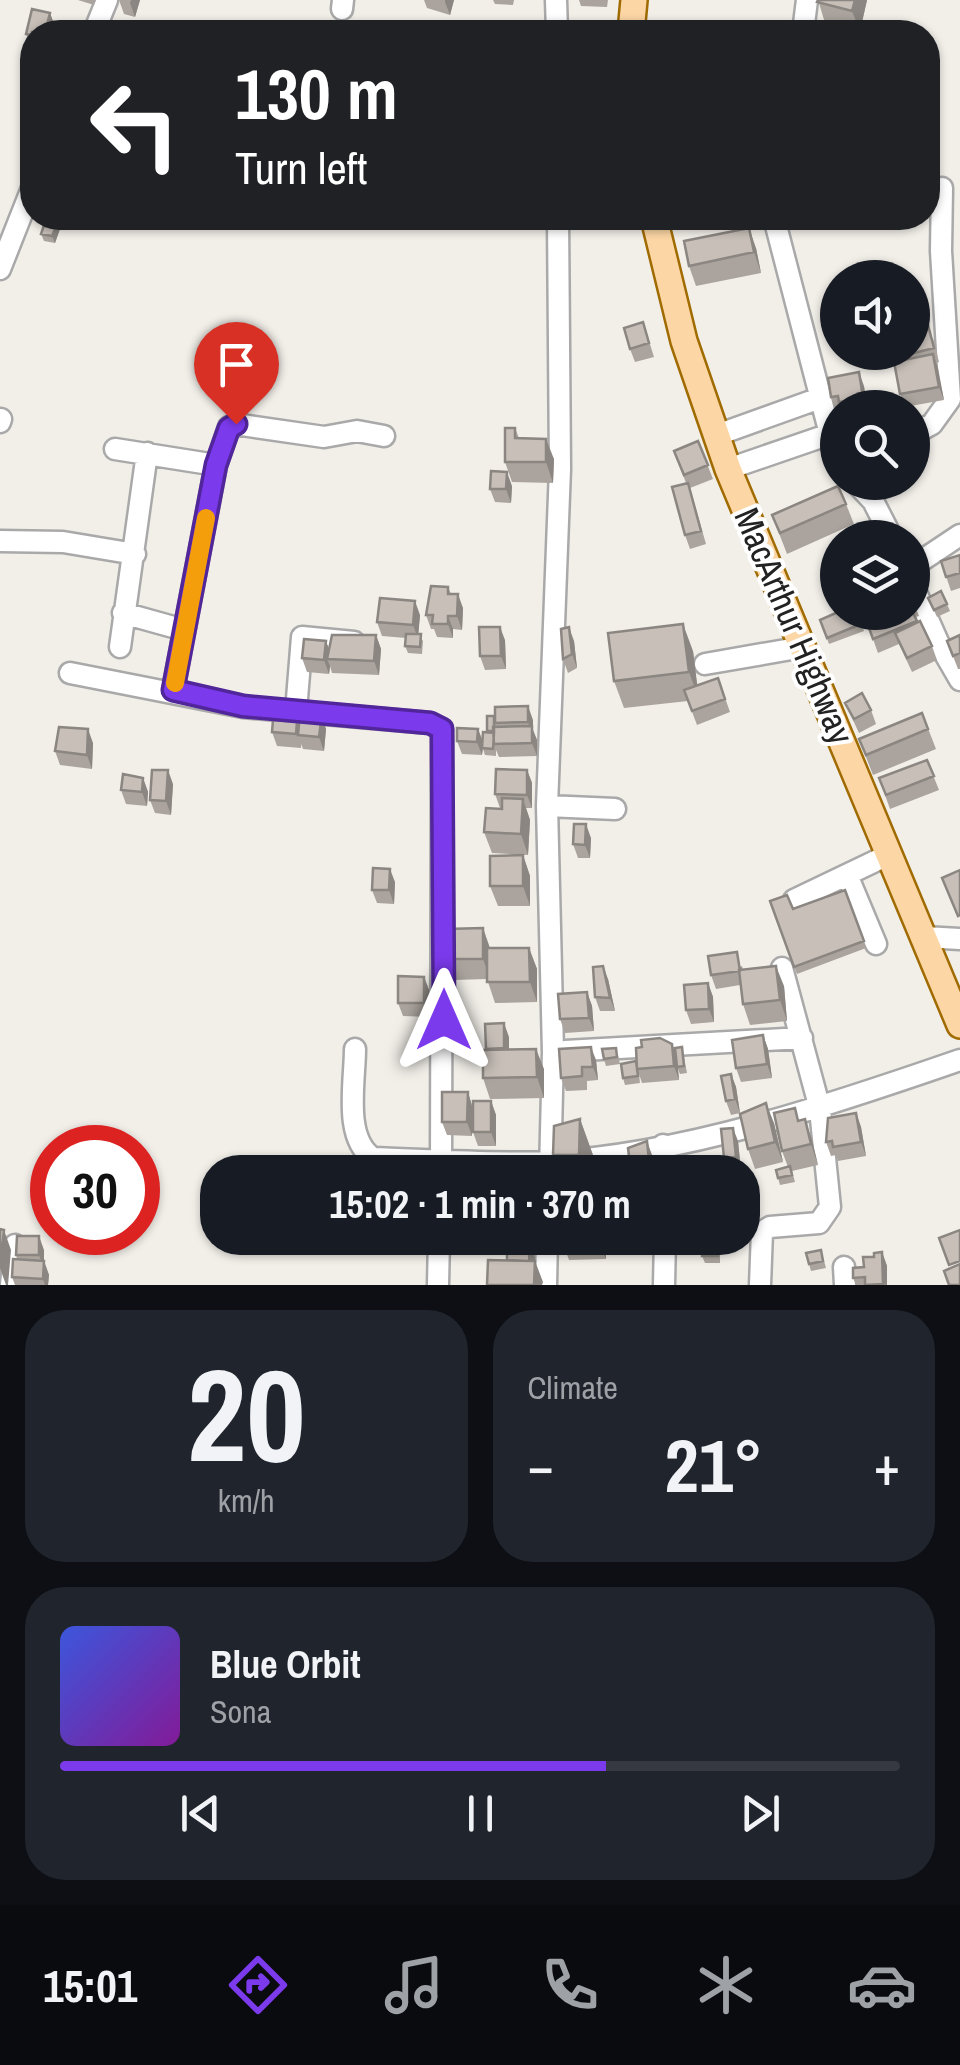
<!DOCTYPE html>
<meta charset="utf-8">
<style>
:root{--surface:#171b24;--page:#20242c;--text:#f1f3f6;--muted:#9ea1a6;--line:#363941;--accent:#7c3aed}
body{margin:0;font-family:"Archivo Narrow",sans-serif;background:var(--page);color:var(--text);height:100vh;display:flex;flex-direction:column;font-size:38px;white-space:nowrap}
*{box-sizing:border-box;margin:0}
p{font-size:32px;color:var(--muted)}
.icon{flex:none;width:55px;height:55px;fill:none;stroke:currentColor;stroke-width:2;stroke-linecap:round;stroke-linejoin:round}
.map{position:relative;height:1285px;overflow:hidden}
.side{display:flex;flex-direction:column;gap:25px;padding:25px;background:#0d0f14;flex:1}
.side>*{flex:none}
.hud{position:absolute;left:20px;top:20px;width:920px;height:210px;border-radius:40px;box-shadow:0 2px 8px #0004;background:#202124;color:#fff;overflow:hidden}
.tools{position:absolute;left:820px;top:260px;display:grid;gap:20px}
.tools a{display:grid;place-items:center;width:110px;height:110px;border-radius:50%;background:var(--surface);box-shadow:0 2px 8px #0004;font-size:50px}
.speed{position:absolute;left:30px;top:1125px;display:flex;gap:20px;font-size:50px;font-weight:700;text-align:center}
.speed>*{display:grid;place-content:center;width:130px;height:130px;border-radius:50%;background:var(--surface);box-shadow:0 2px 8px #0004;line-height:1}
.speed .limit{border:15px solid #d22;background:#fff;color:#111}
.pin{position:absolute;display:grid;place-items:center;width:85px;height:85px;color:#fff;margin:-102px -42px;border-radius:50% 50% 50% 0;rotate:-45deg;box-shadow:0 0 10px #0007}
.pin .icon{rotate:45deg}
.me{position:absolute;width:110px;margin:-55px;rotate:0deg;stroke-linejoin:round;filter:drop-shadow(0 0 8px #0008)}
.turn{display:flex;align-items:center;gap:35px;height:210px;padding:0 50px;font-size:45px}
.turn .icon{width:130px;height:130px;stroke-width:2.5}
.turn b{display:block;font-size:70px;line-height:85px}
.big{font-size:75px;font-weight:700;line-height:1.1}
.side .widget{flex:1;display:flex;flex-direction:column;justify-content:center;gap:15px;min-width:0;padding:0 35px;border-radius:40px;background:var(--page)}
.side .dial{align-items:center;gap:0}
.dial b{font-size:130px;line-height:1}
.song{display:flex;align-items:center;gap:30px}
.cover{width:120px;height:120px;border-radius:15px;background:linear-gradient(135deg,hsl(230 70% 55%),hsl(290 70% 35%))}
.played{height:10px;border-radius:5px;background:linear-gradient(90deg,var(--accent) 65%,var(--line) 65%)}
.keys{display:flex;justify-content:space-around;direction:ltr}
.heat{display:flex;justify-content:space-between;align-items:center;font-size:55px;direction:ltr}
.side .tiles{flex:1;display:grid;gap:25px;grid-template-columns:1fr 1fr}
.widget:last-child{grid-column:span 2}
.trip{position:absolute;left:200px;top:1155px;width:560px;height:100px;border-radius:40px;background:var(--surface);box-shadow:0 2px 8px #0004;font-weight:700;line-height:100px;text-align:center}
.menu{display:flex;height:160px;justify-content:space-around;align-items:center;background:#090b0e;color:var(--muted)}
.menu .icon{width:70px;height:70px}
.menu .active{color:var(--accent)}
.menu b{font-size:45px;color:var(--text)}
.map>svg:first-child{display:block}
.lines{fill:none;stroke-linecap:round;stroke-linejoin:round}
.minor-casing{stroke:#a9a9a9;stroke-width:25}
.major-casing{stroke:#a06b00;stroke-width:30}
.minor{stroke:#fff;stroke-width:20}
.major{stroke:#fcd6a4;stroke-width:25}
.wall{fill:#aba49e}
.shaded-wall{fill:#8b8681}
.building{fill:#c7bfb8;stroke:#8b8681;stroke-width:2.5}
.route-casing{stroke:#51269a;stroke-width:25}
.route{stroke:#7c3aed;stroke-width:18}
.slow{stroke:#f59e0b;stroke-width:18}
.labels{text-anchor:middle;stroke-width:8;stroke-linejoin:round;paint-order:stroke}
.street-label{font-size:35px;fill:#222;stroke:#fff}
</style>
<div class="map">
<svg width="960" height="1285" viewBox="0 0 960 1285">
<rect width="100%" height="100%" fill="#f2efe9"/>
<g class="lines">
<defs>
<path id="minor" d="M556 0 557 32
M342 9 343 0
M94 32 107 0
M803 32 807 0
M774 218 830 434
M0 269 32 188
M0 422 1 419
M717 435 820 398
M912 435 932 424 950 399 941 251 942 188
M115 449 216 465
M728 469 830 434 838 457
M855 482 873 501 892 538
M0 541 63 542 135 554
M912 567 960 535
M912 583 938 642 960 680
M123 613 184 630
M120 647 147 453
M705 664 803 647
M70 673 243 707 430 723 442 729 441 1172
M173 690 216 465 229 427 235 424 324 437 357 431 384 436
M296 711 302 637 354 642
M547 806 615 809
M848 877 876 944
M794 900 888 855
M924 937 960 939
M355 1049C355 1082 343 1138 373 1158 431 1160 490 1164 548 1162 683 1155 833 1104 960 1060
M565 1051 802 1038
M663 1145V1172
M550 1172 553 1052 547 806 560 469 558 218
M844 1267 845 1285
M11 1285 15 1245
M438 1285 439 1238
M546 1285 547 1238
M664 1285 665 1238
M760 1285 762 1232 770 1227 819 1223 830 1207 820 1109 782 968"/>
<path id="major" d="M631 32 634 0
M654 218 684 341 728 469 960 1025"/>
</defs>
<!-- minor casing -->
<use href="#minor" class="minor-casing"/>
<!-- major casing -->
<use href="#major" class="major-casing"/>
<!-- minor -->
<use href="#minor" class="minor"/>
<!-- major -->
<use href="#major" class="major"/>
</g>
<!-- wall -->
<path class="wall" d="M78 0H95L94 5Z
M119 0H140L135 17 124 14Z
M424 0H454L450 15 427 8Z
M493 0H514L513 5 495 4Z
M579 0H608L607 7 581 6Z
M818 0H867L860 31 825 23Z
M32 9 50 13 55 27 54 32H32V48H31L26 34Z
M58 222 60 229 55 243 44 241 41 234Z
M756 248 761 273 696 286 689 266Z
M643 322 654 357 635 362 630 349Z
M933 338 939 362 936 363 944 400 905 407 900 394 903 360 901 352Z
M864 386 867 408H838L836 411 831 397Z
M515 428 519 438 554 459 553 483 512 482 505 462Z
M698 441 713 479 690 488 706 544 690 549 685 535 686 483 674 451Z
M512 486 511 503 495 502 490 489Z
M846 504 854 524 787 554 772 515Z
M960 555V588L951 591 941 561Z
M448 587 451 594 463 608 462 630 453 629V638L437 637 434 629H431L426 615Z
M912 598 919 616 916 617 918 622 932 646 937 660 912 672 899 644 878 653 869 628 880 624 876 612H912Z
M928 598 947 604 950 611 937 617Z
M857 612 864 631 829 644 820 620Z
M420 615 418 634 423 641 422 654 408 653 405 646 406 638 382 636 377 622Z
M376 635 381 649 379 675 332 673 330 666 329 674 307 672 302 658 326 641 329 650Z
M960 635V669H958L947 641Z
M505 640 506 669 485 670 480 656Z
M574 641 577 668 568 673 563 659Z
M693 651 697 686 718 678 730 712 697 725 688 701 624 708 614 681Z
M845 703 871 710 876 724 859 733Z
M307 705 310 714 326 729 324 751 303 749 301 744V748L277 746 272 732 297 722 299 727Z
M922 713 936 749 873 775 859 739Z
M487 716 533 720V730L537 740V756L499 757 496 750V756L485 755 483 749 482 755 462 754 457 741 478 729 483 741 487 733Z
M93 743 92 769 60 765 55 751Z
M927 760 939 790 890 809 879 778Z
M527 770 532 783V808H526L530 820 528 855 492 853 484 832 500 808 495 794Z
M143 778 148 792 147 806 126 804 121 790Z
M173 784 171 815 155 813 150 800Z
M591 838 590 858H578L573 844Z
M523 855 530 876V906H498L490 886Z
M395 882 394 904 377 903 372 890Z
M845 890 866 948 797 974 770 901 793 909Z
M483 928 490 948H529L537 969V1002L495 1003 487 979 454 980 447 959Z
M742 966 743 969 784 986 787 1021 750 1025 743 1004 740 985 716 989 711 975Z
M424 977 429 990V1017L403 1016 398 1003Z
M608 979 615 1011H600L595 997Z
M708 983 713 997 714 1022 691 1024 686 1010Z
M587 992 592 1006 594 1031 565 1033 560 1019Z
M763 1035 768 1049 772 1078 741 1082 736 1068Z
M509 1037V1049L544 1069V1098L490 1099 483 1078 486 1050Z
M682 1047 687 1073 680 1074 678 1069 679 1080 642 1083 639 1074 640 1083 625 1085 623 1078 636 1061 675 1053Z
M618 1055 620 1064 606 1066 604 1059Z
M596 1060 598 1080 587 1081V1090L566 1091 561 1078Z
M731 1074 736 1087 740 1113 731 1115 726 1101Z
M468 1092 472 1106V1136L447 1135 442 1122Z
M491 1101 496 1115V1146H478L473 1132Z
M856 1113 861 1127 866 1156 838 1161 836 1155 831 1156 826 1142Z
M580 1119 594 1158V1172H559L553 1155Z
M800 1120 812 1140 818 1165 792 1171 795 1182 780 1185 778 1178 788 1167 782 1151Z
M774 1123 783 1162 755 1169 748 1149Z
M738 1141 741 1171 728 1168 724 1158Z
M564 1238H606V1259L569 1260 564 1246Z
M718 1240 720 1247V1263H705L702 1256Z
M44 1250V1261L49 1275 48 1285H15L12 1277 17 1259 16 1255Z
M882 1252 887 1266V1285H856L853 1278 874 1257Z
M823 1257 826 1268 811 1271 809 1264Z"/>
<!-- shaded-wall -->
<path class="shaded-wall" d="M131 0H140L135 17 130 3Z
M445 0H454L450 15 445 2Z
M855 0H867L860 31 852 11Z
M50 13 55 27 54 32H45Z
M58 222 60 229 55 243 52 236Z
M749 228 756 248 761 273 754 252Z
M933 354 938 368 944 400 939 387Z
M859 372 864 386 867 408 863 398Z
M546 439 554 459 553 483 546 462Z
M507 472 512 486 511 503 506 489Z
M458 594 463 608 462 630 457 616Z
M415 601 420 615 418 639 413 625Z
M448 616 453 629V638L448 624Z
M683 624 693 651 699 699 689 672Z
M500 627 505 640 506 669 501 656Z
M569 627 574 641 577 668 572 654Z
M376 635 381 649 379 675 374 661Z
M326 641 331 655 327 659 330 666 329 674 324 660Z
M528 706 533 720V730L537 740V756L532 743V733L528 722Z
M322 715 326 729 324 751 319 737Z
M88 729 93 743 92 769 87 755Z
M478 729 483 743 482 755 477 742Z
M168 770 173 784 171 815 166 801Z
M527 770 532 783V808L527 795Z
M143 778 148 792 147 806 142 792Z
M523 799 530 820 528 855 521 834Z
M586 824 591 838 590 858 585 845Z
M523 855 530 876V906L523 886Z
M390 869 395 882 394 904 389 890Z
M483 928 490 949V979L483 959Z
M529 948 537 969V1002L530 982Z
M603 966 608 979 615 1011 610 998Z
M776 966 784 986 787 1021 780 1000Z
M424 977 429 990V1017L424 1003Z
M708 983 713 997 714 1022 709 1009Z
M587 992 592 1006 594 1031 589 1018Z
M504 1023 509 1037V1062L504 1048Z
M763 1035 768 1049 772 1078 767 1064Z
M672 1044 677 1058 679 1080 674 1066Z
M591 1047 596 1060 598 1080 593 1067Z
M536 1049 544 1069V1098L537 1077Z
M731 1074 736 1087 740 1113 735 1099Z
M468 1092 472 1106V1136L467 1122Z
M491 1101 496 1115V1146L491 1132Z
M766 1103 774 1123 783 1162 775 1142Z
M856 1113 861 1127 866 1156 861 1142Z
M580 1119 594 1158V1172H586L579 1155Z
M805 1119 812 1140 818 1165 811 1144Z
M733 1128 738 1141 741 1171 736 1157Z
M647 1141 652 1155 654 1172H650Z
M744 1179 749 1192 747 1221 742 1210Z
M4 1230 11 1250 8 1285H6L0 1268Z
M39 1236 44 1250V1268V1261L49 1275 48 1285H45L43 1279 44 1269 39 1255Z
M601 1238H606V1259L601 1246Z
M530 1244 535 1258 534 1277 529 1263Z
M882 1252 887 1266V1285L883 1284Z
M535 1261 543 1282 542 1285H534Z"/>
<!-- building -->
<path class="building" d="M818 0H855L852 11 817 2Z
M32 9 50 13 45 32H32V35L26 34Z
M530 27 527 32H498V31Z
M46 219 58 222 52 236 41 234Z
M749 228 754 252 689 266 684 241Z
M643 322 649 343 630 349 624 328Z
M928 325 934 348 902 356 901 352H912V328Z
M933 354 939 387 900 394 894 362Z
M859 372 863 398 839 402 838 396 831 397 828 378Z
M505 428H515V438L546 439V462H505Z
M698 441 708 465 684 475 674 451Z
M491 471 507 472 506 489H490Z
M688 483 701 531 685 535 672 487Z
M838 486 846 504 780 533 772 515Z
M960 555V573L946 577 941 561Z
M431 586 448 587V594H458L457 616H448V624H432L433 615H426Z
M941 591 947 604 934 610 928 598Z
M380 598 415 601 413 625 377 622Z
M912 611 917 621 873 639 869 628 908 612H912Z
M838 612H857L861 624 827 638 820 620Z
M920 621 932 646 907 658 895 633Z
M683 624 689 672 614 681 608 633Z
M479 627H500L501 656H480Z
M569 627 572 654 563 659 561 629Z
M406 634H421L420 647 405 646Z
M332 635H376L374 661 327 659Z
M960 635V653L953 656 947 641Z
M304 639 326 641 324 660 302 658Z
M718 678 725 699 692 711 684 690Z
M862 693 871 710 854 719 845 703Z
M301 704 307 705 306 713 322 715 319 737 298 735Z
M528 706V722L495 723V707Z
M922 713 928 729 866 755 859 739Z
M487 716H494V731H487Z
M273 720 297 722 296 734 272 732Z
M532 726V743L494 744 493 727Z
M59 727 88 729 87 755 55 751Z
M457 728 478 729 477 742 457 741Z
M483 732 494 733 493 749 482 748Z
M927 760 934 776 886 795 879 778Z
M496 769 527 770V795L495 794Z
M152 770H168L166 801 150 800Z
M123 774 143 778 142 792 121 790Z
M502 798 523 799 521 834 484 832 486 808 502 809Z
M574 824H586L585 845 573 844Z
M523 855V886H490V856Z
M373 868 390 869 389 890H372Z
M960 870V915L958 916 942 878Z
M845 890 864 941 794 967 770 901 787 895 793 909Z
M483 928V959H447L446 929Z
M487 948H529L530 982H487Z
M737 952 740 971 711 975 708 956Z
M603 966 610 998 595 997 593 967Z
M776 966 780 1000 743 1004 739 970Z
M398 976 424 977V1003H398Z
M708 983 709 1009 686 1010 684 985Z
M587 992 589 1018 560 1019 558 994Z
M504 1023V1048L486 1049 485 1024Z
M763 1035 767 1064 736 1068 732 1040Z
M660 1038 672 1044 674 1066 637 1069 636 1048 642 1047 641 1040Z
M591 1047 593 1067H582V1076L561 1078 559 1049Z
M682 1047 684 1066 677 1067 675 1048Z
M616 1048 617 1057 604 1059 602 1049Z
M536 1049 537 1077 483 1078V1050Z
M636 1061 638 1076 623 1078 621 1064Z
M731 1074 735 1099 726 1101 721 1076Z
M442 1092H468L467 1122H442Z
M473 1101H491V1132H473Z
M766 1103 775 1142 748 1149 740 1114Z
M795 1108 798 1121 805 1119 811 1144 782 1151 774 1113Z
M856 1113 861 1142 833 1147 832 1141 826 1142 828 1118Z
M580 1119 579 1155H553L554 1126Z
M733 1128 736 1157 724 1158 721 1129Z
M647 1141 650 1172H631L628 1148Z
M738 1166 739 1172H728L727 1168Z
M790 1166 792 1175 778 1178 776 1170Z
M0 1229 4 1230 0 1268Z
M960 1230V1261L949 1265 939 1238Z
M17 1236H39V1255H16Z
M564 1238H601V1246H564Z
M703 1240H718V1256H702Z
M507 1244H530L529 1261 507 1260Z
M821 1250 823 1261 809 1264 806 1253Z
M882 1252 883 1284 865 1285V1277L853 1278V1268L864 1267 863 1257H874V1253Z
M13 1259 44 1261 43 1279 12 1277Z
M488 1260 535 1261 534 1285H487Z
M960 1264V1285H949L944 1271Z"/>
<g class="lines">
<defs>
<path id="route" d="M236 424 229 428 216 465 173 690 243 706 430 723 442 729 444 1020"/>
</defs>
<!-- route casing -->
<use href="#route" class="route-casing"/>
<!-- route -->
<use href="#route" class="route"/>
<!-- slow -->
<path class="slow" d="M175 683 206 518"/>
</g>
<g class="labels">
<!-- street labels -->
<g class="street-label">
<text transform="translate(794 626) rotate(67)" y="12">MacArthur Highway</text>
</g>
</g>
</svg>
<div class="tools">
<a><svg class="icon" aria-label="sound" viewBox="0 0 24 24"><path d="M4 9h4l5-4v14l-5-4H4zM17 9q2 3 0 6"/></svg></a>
<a><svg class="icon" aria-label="search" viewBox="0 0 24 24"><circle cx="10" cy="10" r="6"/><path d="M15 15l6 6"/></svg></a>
<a><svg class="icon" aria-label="layers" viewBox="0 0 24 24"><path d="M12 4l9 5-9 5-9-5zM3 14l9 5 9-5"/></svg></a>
</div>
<div class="speed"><div class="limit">30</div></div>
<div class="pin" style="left:236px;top:424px;background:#d93025"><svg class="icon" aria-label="arrive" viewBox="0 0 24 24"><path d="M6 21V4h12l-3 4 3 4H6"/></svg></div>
<svg class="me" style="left:444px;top:1020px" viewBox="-20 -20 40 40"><path d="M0-17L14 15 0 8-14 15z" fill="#7c3aed" stroke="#fff" stroke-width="4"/></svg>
<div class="trip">15:02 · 1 min · 370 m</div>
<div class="hud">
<div class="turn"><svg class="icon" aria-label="left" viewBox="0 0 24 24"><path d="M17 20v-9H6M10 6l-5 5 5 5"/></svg><div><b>130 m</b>Turn left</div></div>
</div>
</div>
<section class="side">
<div class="tiles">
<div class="widget dial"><b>20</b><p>km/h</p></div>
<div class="widget"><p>Climate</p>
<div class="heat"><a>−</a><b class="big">21°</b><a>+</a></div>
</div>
<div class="widget">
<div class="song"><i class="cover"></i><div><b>Blue Orbit</b><p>Sona</p></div></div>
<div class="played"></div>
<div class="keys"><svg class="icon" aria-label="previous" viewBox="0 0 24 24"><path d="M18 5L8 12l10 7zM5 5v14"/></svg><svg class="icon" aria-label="pause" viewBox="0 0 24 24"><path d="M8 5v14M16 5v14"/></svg><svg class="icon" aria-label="next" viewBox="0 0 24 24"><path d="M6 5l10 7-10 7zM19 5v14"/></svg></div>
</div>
</div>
</section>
<nav class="menu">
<b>15:01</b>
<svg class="icon active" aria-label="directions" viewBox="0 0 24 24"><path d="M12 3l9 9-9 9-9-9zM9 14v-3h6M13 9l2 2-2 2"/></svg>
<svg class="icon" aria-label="music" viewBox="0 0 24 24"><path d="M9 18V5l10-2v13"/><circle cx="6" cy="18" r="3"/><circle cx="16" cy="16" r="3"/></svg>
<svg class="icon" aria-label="phone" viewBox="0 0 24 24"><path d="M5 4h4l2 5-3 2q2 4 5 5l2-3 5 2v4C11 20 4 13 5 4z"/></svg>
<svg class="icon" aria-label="climate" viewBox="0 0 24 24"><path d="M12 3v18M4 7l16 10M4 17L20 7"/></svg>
<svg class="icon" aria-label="car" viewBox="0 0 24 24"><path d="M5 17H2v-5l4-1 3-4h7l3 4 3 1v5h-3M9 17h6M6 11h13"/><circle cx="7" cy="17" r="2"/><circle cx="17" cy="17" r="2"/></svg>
</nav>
